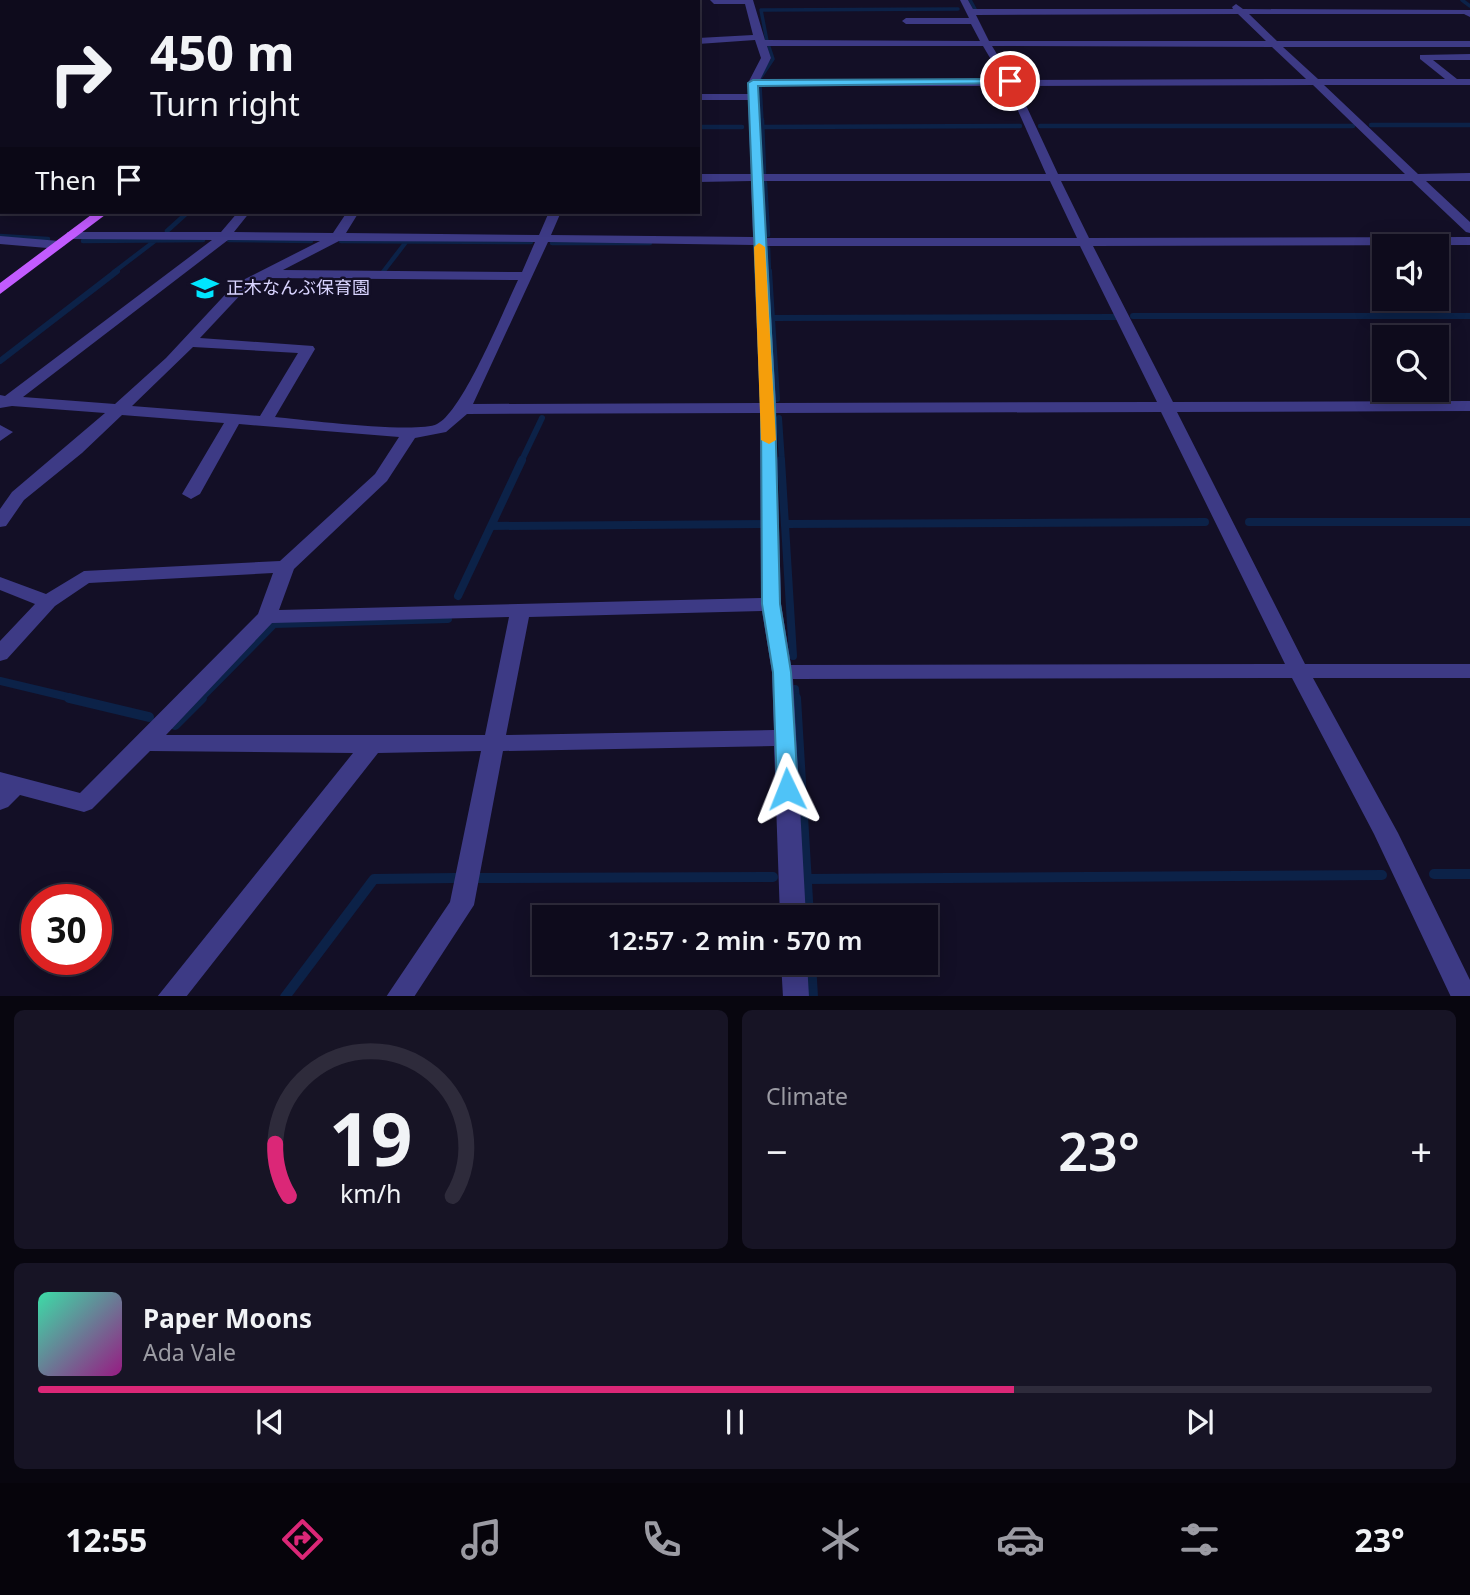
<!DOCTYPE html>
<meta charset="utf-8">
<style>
:root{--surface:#0e0b1c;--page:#171425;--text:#f1f3f6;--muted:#9b9ba3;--line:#2e2b3b;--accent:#db2777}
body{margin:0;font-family:"Noto Sans","Noto Sans JP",sans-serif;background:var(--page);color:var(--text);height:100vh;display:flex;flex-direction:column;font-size:26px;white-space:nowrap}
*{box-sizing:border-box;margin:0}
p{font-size:23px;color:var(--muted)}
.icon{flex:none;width:38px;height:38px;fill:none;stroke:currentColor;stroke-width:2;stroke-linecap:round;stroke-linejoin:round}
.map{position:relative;height:996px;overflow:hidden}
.drawer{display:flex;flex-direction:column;gap:14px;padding:14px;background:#08060f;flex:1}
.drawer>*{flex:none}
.hud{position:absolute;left:0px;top:0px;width:700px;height:214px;box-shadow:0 4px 18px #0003,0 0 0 2px var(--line);background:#0e0b1c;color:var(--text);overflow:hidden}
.buttons{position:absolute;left:1372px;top:234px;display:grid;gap:14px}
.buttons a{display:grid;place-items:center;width:77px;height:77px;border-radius:0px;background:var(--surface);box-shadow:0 4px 18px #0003,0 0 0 2px var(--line);font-size:35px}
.speed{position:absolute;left:21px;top:884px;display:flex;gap:14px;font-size:35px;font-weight:700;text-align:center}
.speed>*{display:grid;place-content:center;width:91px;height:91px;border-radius:50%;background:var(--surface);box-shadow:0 4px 18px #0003,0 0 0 2px var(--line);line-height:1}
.speed .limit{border:10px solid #d22;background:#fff;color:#111}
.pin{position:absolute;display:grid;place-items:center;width:60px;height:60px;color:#fff;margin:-30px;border:4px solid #fff;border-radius:50%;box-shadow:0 2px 7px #0007}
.me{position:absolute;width:77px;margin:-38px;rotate:358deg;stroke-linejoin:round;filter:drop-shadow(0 0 5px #0008)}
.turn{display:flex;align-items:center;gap:24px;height:147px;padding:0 35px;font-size:32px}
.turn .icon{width:91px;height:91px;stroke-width:2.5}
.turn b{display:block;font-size:49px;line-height:60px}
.then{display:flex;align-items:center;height:66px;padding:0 35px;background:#0003;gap:14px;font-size:26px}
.big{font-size:52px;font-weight:600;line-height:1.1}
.drawer .card{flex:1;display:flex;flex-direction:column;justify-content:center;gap:10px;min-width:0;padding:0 24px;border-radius:10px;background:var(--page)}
.drawer .dial{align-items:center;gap:0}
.dial svg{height:182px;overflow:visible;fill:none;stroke:var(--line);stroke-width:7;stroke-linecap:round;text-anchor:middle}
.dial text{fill:var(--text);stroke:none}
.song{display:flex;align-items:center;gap:21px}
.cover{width:84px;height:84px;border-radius:10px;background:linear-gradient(135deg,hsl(160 70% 55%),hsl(310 70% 35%))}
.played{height:7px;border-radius:4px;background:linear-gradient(90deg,var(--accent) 70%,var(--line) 70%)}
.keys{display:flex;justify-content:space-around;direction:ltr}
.heat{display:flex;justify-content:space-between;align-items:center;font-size:38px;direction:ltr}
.drawer .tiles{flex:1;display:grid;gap:14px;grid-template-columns:1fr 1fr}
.card:last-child{grid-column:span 2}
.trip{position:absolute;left:532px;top:905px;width:406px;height:70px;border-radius:0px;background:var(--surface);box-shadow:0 4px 18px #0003,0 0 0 2px var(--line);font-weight:600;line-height:70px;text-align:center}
.tabs{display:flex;height:112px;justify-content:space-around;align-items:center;background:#06040b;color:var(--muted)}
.tabs .icon{width:49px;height:49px}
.tabs .active{color:var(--accent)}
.tabs b{font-size:32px;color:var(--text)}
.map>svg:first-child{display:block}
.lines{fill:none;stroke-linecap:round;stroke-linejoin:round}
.stream-far4{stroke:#0c2248;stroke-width:3.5}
.stream-far3{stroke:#0c2248;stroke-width:4.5}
.stream-far2{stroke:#0c2248;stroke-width:6}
.stream-far1{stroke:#0c2248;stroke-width:8}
.stream{stroke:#0c2248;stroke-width:10}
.minor{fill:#3d3a85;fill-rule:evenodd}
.major{fill:#c25bff;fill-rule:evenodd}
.route{fill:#4fc3f7;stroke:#337fa1;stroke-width:2}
.slow{fill:#f59e0b}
.labels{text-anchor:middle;stroke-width:5;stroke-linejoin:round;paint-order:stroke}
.far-poi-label{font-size:18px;fill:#d9d4ff;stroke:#130f26;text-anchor:start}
</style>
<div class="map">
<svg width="1470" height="997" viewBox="0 0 1470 997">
<rect width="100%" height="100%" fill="#130f26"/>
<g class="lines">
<!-- stream-far4 -->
<path class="stream-far4" d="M970 0 975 9
M1462 0 1470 6
M767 41 761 10 958 9
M759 80 773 59 769 47
M760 86 762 121"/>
<!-- stream-far3 -->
<path class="stream-far3" d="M762 120 764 173
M1371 125H1470
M1040 126H1353
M698 127H742
M762 127 1020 126
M765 183 768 235
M167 231 188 212
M0 236 48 239
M229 240 311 241
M83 241 203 240
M341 241 531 242
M552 243H650
M768 248 769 272
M114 272 156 240
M383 272 406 242"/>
<!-- stream-far2 -->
<path class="stream-far2" d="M769 271 777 399
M1133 316H1470
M771 318 1116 317
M0 361 117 271
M779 418 782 462
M521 462 542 418"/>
<!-- stream-far1 -->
<path class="stream-far1" d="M781 460 793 656
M1249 522H1470
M785 524 1205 522
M491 526 522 460
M458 596 491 526 764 524
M0 681 76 699
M795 689 796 699
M200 699 274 624 448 619"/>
<!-- stream -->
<path class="stream" d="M69 698 149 717
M796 698 809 917
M175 725 202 698
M1434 874H1470
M475 878 773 877
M807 879 1382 875
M811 962 813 997
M285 997 374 879 455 878"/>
<!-- minor -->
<path class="minor" d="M59 0H70L58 2Z
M139 0H149L138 2Z
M219 0H229L218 2Z
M292 0H301L291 2Z
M373 0H384L386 2H373Z
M463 0H473L462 2Z
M519 0H552L554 2H520Z
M583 0H592L582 2Z
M710 0H753L765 40 980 41 971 24H906L902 21 906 18H969L960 0H968L973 9H1233L1232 7 1236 4 1243 9 1470 10V17L1464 14H1249L1277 41H1470V47H1283L1318 79H1445L1420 59V55L1470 54V60H1433L1457 79H1470V85H1324L1418 174 1470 173V181H1426L1470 222V233L1466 232 1412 181H1061L1089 238 1470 237V245L1093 246 1173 402 1470 401V411L1177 412 1305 664H1470V678H1313L1398 833 1470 980V997H1451L1374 834 1292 678 793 679 806 917H780L774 746 503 751 474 905 414 997H386L450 902 481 751 378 753 186 997H157L353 753 150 751 92 809 84 812 20 795 8 807 0 810V772L80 793 258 614 273 573 89 583 55 606 7 659 0 661V641L35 604 0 590V577L46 594 84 571 280 561 375 474 399 437 239 424 200 494 191 499 182 494 224 423 122 415 82 453 24 500 6 526 0 527V509L12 492 105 413 12 406 0 408V395L5 396 212 240 72 239 67 238V232H221L238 212H250L234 232 333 233 347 212H359L346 233 539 235 549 212H561L551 235 753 237 751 181 698 182V174H751L748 100H698V94H748V83L761 58 755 40 698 44V38L753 35 745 4H714ZM1238 14 1266 41H989L976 15ZM767 46H983L1003 80H760L771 58ZM992 46 1272 47 1306 79 1013 80ZM1313 85 1405 174H1058L1017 86ZM758 86H1007L1046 174H763ZM763 181H1050L1077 238H766ZM228 240 320 241 235 284 166 358 115 404 23 397ZM339 241 535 242 522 272 283 270ZM548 242 754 245 760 403 473 404ZM767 246H1080L1157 402 776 403ZM268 278 518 280C503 311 463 411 437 424 417 434 304 420 275 417L315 349 313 346 200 338 245 290ZM193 347 298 353 260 416 132 406ZM1161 412 1285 664 791 665 781 604 776 413ZM760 413 761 598 279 610 294 569 387 481 415 438 446 432 467 414ZM762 611 772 672 774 730 506 735 529 617ZM509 617 485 735H166L272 623Z
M2 29V35L0 36V30Z
M2 77V84H0V78Z
M0 135H2L0 142Z
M2 197V205L0 206V198Z
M0 236 59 241 65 245 59 249 0 244Z
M0 425 13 432 0 441Z
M781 962H807L809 997H783Z"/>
<!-- major -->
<path class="major" d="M374 0H383L373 2Z
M95 212H109L0 294V283Z"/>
</g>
<!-- route -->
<path class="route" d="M1010 79 1014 81 1013 83 758 86 775 408 780 604 791 672 798 789 795 795 787 797 780 795 777 789 773 672 762 604 761 408 748 83 753 80Z"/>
<!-- slow -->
<path class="slow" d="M759 243 765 247 776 440 769 444 761 440 754 247Z"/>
<!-- icons -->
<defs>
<symbol id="school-bare" viewBox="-9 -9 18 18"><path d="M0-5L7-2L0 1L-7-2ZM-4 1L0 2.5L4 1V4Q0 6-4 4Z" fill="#00e5ff" stroke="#130f26" stroke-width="2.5" paint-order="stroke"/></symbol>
</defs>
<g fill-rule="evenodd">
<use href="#school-bare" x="186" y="269" width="38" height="38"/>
</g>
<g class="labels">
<!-- far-poi labels -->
<g class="far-poi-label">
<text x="226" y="294">正木なんぶ保育園</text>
</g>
</g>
</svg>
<div class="buttons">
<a><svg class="icon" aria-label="sound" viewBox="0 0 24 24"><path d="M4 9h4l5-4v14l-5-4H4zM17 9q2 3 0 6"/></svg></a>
<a><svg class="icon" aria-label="search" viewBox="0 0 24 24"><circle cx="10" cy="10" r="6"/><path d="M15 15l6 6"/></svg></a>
</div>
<div class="speed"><div class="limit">30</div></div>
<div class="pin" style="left:1010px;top:81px;background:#d93025"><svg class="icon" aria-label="arrive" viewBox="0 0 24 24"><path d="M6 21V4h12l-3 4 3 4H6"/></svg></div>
<svg class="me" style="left:787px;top:789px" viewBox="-20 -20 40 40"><path d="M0-17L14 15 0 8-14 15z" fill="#4fc3f7" stroke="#fff" stroke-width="4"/></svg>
<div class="trip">12:57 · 2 min · 570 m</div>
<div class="hud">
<div class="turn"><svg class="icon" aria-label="right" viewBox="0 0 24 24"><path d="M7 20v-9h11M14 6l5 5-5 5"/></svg><div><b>450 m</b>Turn right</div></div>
<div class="then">Then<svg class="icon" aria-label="arrive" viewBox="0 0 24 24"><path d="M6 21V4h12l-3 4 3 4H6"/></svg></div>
</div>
</div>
<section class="drawer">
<div class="tiles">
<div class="card dial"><svg viewBox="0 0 100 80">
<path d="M14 69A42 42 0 1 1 86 69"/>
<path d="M14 69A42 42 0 0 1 8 46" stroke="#db2777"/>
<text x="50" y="56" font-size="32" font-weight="700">19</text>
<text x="50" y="72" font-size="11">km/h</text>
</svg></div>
<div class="card"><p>Climate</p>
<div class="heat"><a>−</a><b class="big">23°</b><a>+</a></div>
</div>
<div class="card">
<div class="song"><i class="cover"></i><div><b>Paper Moons</b><p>Ada Vale</p></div></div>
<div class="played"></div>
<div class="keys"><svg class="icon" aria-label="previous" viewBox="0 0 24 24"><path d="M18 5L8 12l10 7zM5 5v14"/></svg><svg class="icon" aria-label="pause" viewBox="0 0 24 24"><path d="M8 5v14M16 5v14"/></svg><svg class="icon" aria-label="next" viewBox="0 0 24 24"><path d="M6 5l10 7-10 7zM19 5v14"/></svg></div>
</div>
</div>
</section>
<nav class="tabs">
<b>12:55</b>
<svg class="icon active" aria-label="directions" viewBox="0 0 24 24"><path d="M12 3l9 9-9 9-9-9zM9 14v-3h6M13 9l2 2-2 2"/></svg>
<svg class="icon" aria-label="music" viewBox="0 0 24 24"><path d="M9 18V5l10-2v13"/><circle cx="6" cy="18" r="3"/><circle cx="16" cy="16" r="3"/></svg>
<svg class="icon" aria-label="phone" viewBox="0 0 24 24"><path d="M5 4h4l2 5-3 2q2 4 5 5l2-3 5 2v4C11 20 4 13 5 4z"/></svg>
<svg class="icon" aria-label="climate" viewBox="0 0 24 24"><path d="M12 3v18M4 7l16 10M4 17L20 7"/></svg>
<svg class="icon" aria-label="car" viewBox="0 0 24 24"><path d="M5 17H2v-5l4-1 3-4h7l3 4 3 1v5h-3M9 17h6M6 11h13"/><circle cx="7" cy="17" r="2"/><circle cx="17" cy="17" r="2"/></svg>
<svg class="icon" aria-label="filters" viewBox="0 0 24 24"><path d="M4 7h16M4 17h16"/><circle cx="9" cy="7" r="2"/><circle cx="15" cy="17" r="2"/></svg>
<b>23°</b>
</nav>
